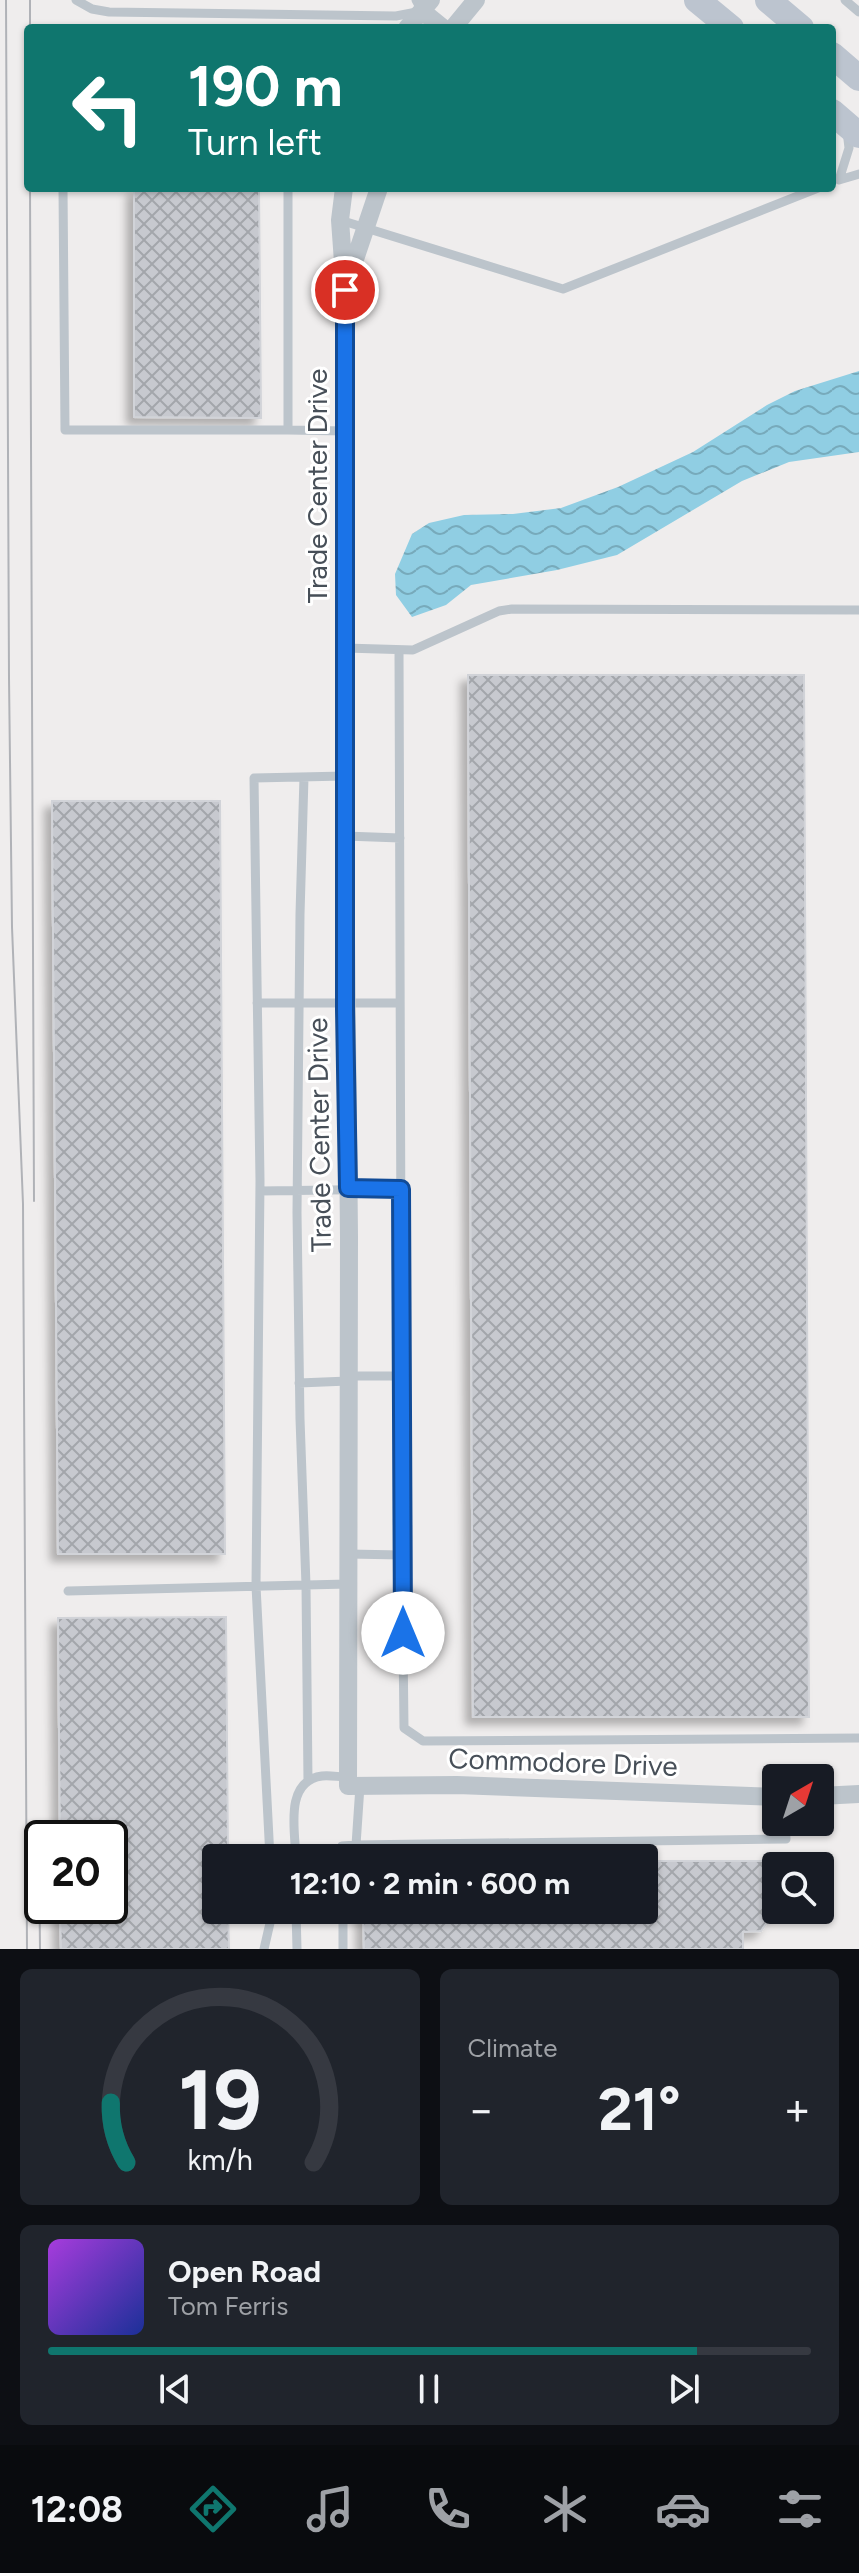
<!DOCTYPE html>
<meta charset="utf-8">
<style>
:root{--surface:#171b24;--page:#20242c;--text:#f1f3f6;--muted:#9ea1a6;--line:#363941;--accent:#0f766e}
body{margin:0;font-family:Figtree,sans-serif;background:var(--page);color:var(--text);height:100vh;display:flex;flex-direction:column;font-size:30px;white-space:nowrap}
*{box-sizing:border-box;margin:0}
p{font-size:26px;color:var(--muted)}
.icon{flex:none;width:44px;height:44px;fill:none;stroke:currentColor;stroke-width:2;stroke-linecap:round;stroke-linejoin:round}
.map{position:relative;height:1949px;overflow:hidden}
.panel{display:flex;flex-direction:column;gap:20px;padding:20px;background:#0d0f14;flex:1}
.panel>*{flex:none}
.guide{position:absolute;left:24px;top:24px;width:812px;height:168px;border-radius:8px;box-shadow:0 2px 6px #0004;background:#0f766e;color:#fff;overflow:hidden}
.needle{width:52px;rotate:39deg}
.buttons{position:absolute;left:762px;top:1764px;display:grid;gap:16px}
.buttons a{display:grid;place-items:center;width:72px;height:72px;border-radius:8px;background:var(--surface);box-shadow:0 2px 6px #0004;font-size:40px}
.speed{position:absolute;left:24px;top:1820px;display:flex;gap:16px;font-size:40px;font-weight:700;text-align:center}
.speed>*{display:grid;place-content:center;width:104px;height:104px;border-radius:50%;background:var(--surface);box-shadow:0 2px 6px #0004;line-height:1}
.speed .limit{border:4px solid #111;border-radius:12px;background:#fff;color:#111}
.pin{position:absolute;display:grid;place-items:center;width:68px;height:68px;color:#fff;margin:-34px;border:4px solid #fff;border-radius:50%;box-shadow:0 2px 8px #0007}
.me{position:absolute;width:88px;margin:-44px;rotate:0deg;stroke-linejoin:round;filter:drop-shadow(0 0 6px #0008)}
.turn{display:flex;align-items:center;gap:28px;height:168px;padding:0 32px;font-size:36px}
.turn .icon{width:104px;height:104px;stroke-width:2.5}
.turn b{display:block;font-size:56px;line-height:68px}
.big{font-size:60px;font-weight:700;line-height:1.1}
.panel .card{flex:1;display:flex;flex-direction:column;justify-content:center;gap:12px;min-width:0;padding:0 28px;border-radius:12px;background:var(--page)}
.panel .dial{align-items:center;gap:0}
.dial svg{height:208px;overflow:visible;fill:none;stroke:var(--line);stroke-width:7;stroke-linecap:round;text-anchor:middle}
.dial text{fill:var(--text);stroke:none}
.song{display:flex;align-items:center;gap:24px}
.cover{width:96px;height:96px;border-radius:12px;background:linear-gradient(135deg,hsl(280 70% 55%),hsl(230 70% 35%))}
.played{height:8px;border-radius:4px;background:linear-gradient(90deg,var(--accent) 85%,var(--line) 85%)}
.keys{display:flex;justify-content:space-around;direction:ltr}
.heat{display:flex;justify-content:space-between;align-items:center;font-size:44px;direction:ltr}
.panel .tiles{flex:1;display:grid;gap:20px;grid-template-columns:1fr 1fr}
.card:last-child{grid-column:span 2}
.trip{position:absolute;left:202px;top:1844px;width:456px;height:80px;border-radius:8px;background:var(--surface);box-shadow:0 2px 6px #0004;font-weight:700;line-height:80px;text-align:center}
.tabs{display:flex;height:128px;justify-content:space-around;align-items:center;background:#090b0e;color:var(--muted)}
.tabs .icon{width:56px;height:56px}
.tabs .active{color:var(--accent)}
.tabs b{font-size:36px;color:var(--text)}
.map>svg:first-child{display:block}
.water{fill:url(#water-waves)}
.building{fill:url(#building-cross-hatch);stroke:#d1d3d8;stroke-width:2;filter:url(#shadow)}
.lines{fill:none;stroke-linecap:round;stroke-linejoin:round}
.lane{stroke:#bcc4cb;stroke-width:9}
.street{stroke:#bcc4cb;stroke-width:18}
.secondary{stroke:#bcc4cf;stroke-width:26}
.tram{stroke:#b0b2b7;stroke-width:2}
.route-casing{stroke:#114b97;stroke-width:20}
.route{stroke:#1a73e8;stroke-width:14}
.labels{text-anchor:middle;stroke-width:6;stroke-linejoin:round;paint-order:stroke}
.street-label{font-size:28px;fill:#474f58;stroke:#fff}
</style>
<div class="map">
<svg width="859" height="1949" viewBox="0 0 859 1949">
<defs>
<pattern id="water-waves" width="16" height="10" patternUnits="userSpaceOnUse" patternTransform="scale(2)"><rect width="16" height="10" fill="#90cee3"/><path d="M0 5q4-4 8 0t8 0" fill="none" stroke="#7ab"/></pattern>
<pattern id="building-cross-hatch" width="8" height="8" patternUnits="userSpaceOnUse" patternTransform="scale(2)"><rect width="8" height="8" fill="#c7c9cf"/><path d="M0 0l8 8M0 8l8-8" fill="none" stroke="#a3a6ab"/></pattern>
<filter id="shadow"><feDropShadow dx="-7" dy="7" stdDeviation="4" flood-color="#0004"/></filter>
</defs>
<rect width="100%" height="100%" fill="#efeded"/>
<!-- water -->
<path class="water" d="M859 371V452L789 462 742 481 617 555 557 570 471 585 446 605 412 617 396 595 395 574 412 534 429 523 464 515 513 514 561 508 618 487 693 452 767 405 795 391Z"/>
<!-- building -->
<path class="building" d="M134 188H259L261 418 134 417Z
M468 675H804L809 1717H473Z
M52 801H220L225 1554H58Z
M226 1617 228 1858H216V1910H228L229 1949H61L60 1906H110V1838H60L58 1618Z
M644 1861H784V1866H776V1909L761 1931 743 1932V1949H364L363 1910H644Z"/>
<g class="lines">
<!-- lane -->
<path class="lane" d="M76 0 92 9 109 12 396 16 422 11 416 0
M845 0 859 12
M847 131 849 148 839 180 859 174
M63 188 65 430H288
M288 188V430L346 431
M340 220 563 289 818 188
M345 648 413 650 499 611 512 609 859 610
M399 650 402 1555
M304 777 300 914 297 1213 300 1419 306 1585 308 1781
M345 836 400 838
M257 1003H400
M260 1191 401 1189
M348 1376H401
M299 1383 348 1381
M348 1554 402 1555 404 1728 423 1741 859 1738
M68 1591 348 1584
M356 1845 786 1839 785 1822
M270 1858 256 1586 260 1181 254 778 345 776
M296 1858C295 1831 284 1781 322 1776 330 1775 339 1777 347 1777
M342 1858V1846L356 1845 360 1786
M296 1910 297 1949
M343 1910V1949
M264 1949 273 1910"/>
<!-- street -->
<path class="street" d="M422 11 443 28
M407 28 431 0
M453 28 476 0
M344 188 340 220 345 290 346 431 345 836 349 1237 348 1786 457 1785 776 1797
M348 280 379 188
M820 1796 859 1794"/>
<!-- secondary -->
<path class="secondary" d="M697 0 731 28
M768 0 801 28
M832 55 859 78
M832 112 859 135"/>
<!-- tram -->
<path class="tram" d="M6 0 9 678 12 927 23 1204 27 1949
M30 0V28
M30 188 34 1201
M39 1853 40 1949"/>
</g>
<g class="lines">
<defs>
<path id="route" d="M345 290V1009L348 1188 401 1189 403 1633"/>
</defs>
<!-- route casing -->
<use href="#route" class="route-casing"/>
<!-- route -->
<use href="#route" class="route"/>
</g>
<g class="labels">
<!-- street labels -->
<g class="street-label">
<text transform="translate(317 486) rotate(-90)" y="10">Trade Center Drive</text>
<text transform="translate(319 1135) rotate(-91)" y="10">Trade Center Drive</text>
<text transform="translate(563 1762) rotate(2)" y="10">Commodore Drive</text>
</g>
</g>
</svg>
<div class="buttons">
<a><svg class="needle" viewBox="-14 -14 28 28"><path d="M0-13l5 13h-10z" fill="#e53935"/><path d="M0 13l5-13h-10z" fill="#9ea1a6"/></svg></a>
<a><svg class="icon" aria-label="search" viewBox="0 0 24 24"><circle cx="10" cy="10" r="6"/><path d="M15 15l6 6"/></svg></a>
</div>
<div class="speed"><div class="limit">20</div></div>
<div class="pin" style="left:345px;top:290px;background:#d93025"><svg class="icon" aria-label="arrive" viewBox="0 0 24 24"><path d="M6 21V4h12l-3 4 3 4H6"/></svg></div>
<svg class="me" style="left:403px;top:1633px" viewBox="-20 -20 40 40"><circle r="19" fill="#fff"/><path d="M0-13L10 11 0 6-10 11z" fill="#1a73e8"/></svg>
<div class="trip">12:10 · 2 min · 600 m</div>
<div class="guide">
<div class="turn"><svg class="icon" aria-label="left" viewBox="0 0 24 24"><path d="M17 20v-9H6M10 6l-5 5 5 5"/></svg><div><b>190 m</b>Turn left</div></div>
</div>
</div>
<section class="panel">
<div class="tiles">
<div class="card dial"><svg viewBox="0 0 100 80">
<path d="M14 69A42 42 0 1 1 86 69"/>
<path d="M14 69A42 42 0 0 1 8 46" stroke="#0f766e"/>
<text x="50" y="56" font-size="32" font-weight="700">19</text>
<text x="50" y="72" font-size="11">km/h</text>
</svg></div>
<div class="card"><p>Climate</p>
<div class="heat"><a>−</a><b class="big">21°</b><a>+</a></div>
</div>
<div class="card">
<div class="song"><i class="cover"></i><div><b>Open Road</b><p>Tom Ferris</p></div></div>
<div class="played"></div>
<div class="keys"><svg class="icon" aria-label="previous" viewBox="0 0 24 24"><path d="M18 5L8 12l10 7zM5 5v14"/></svg><svg class="icon" aria-label="pause" viewBox="0 0 24 24"><path d="M8 5v14M16 5v14"/></svg><svg class="icon" aria-label="next" viewBox="0 0 24 24"><path d="M6 5l10 7-10 7zM19 5v14"/></svg></div>
</div>
</div>
</section>
<nav class="tabs">
<b>12:08</b>
<svg class="icon active" aria-label="directions" viewBox="0 0 24 24"><path d="M12 3l9 9-9 9-9-9zM9 14v-3h6M13 9l2 2-2 2"/></svg>
<svg class="icon" aria-label="music" viewBox="0 0 24 24"><path d="M9 18V5l10-2v13"/><circle cx="6" cy="18" r="3"/><circle cx="16" cy="16" r="3"/></svg>
<svg class="icon" aria-label="phone" viewBox="0 0 24 24"><path d="M5 4h4l2 5-3 2q2 4 5 5l2-3 5 2v4C11 20 4 13 5 4z"/></svg>
<svg class="icon" aria-label="climate" viewBox="0 0 24 24"><path d="M12 3v18M4 7l16 10M4 17L20 7"/></svg>
<svg class="icon" aria-label="car" viewBox="0 0 24 24"><path d="M5 17H2v-5l4-1 3-4h7l3 4 3 1v5h-3M9 17h6M6 11h13"/><circle cx="7" cy="17" r="2"/><circle cx="17" cy="17" r="2"/></svg>
<svg class="icon" aria-label="filters" viewBox="0 0 24 24"><path d="M4 7h16M4 17h16"/><circle cx="9" cy="7" r="2"/><circle cx="15" cy="17" r="2"/></svg>
</nav>
